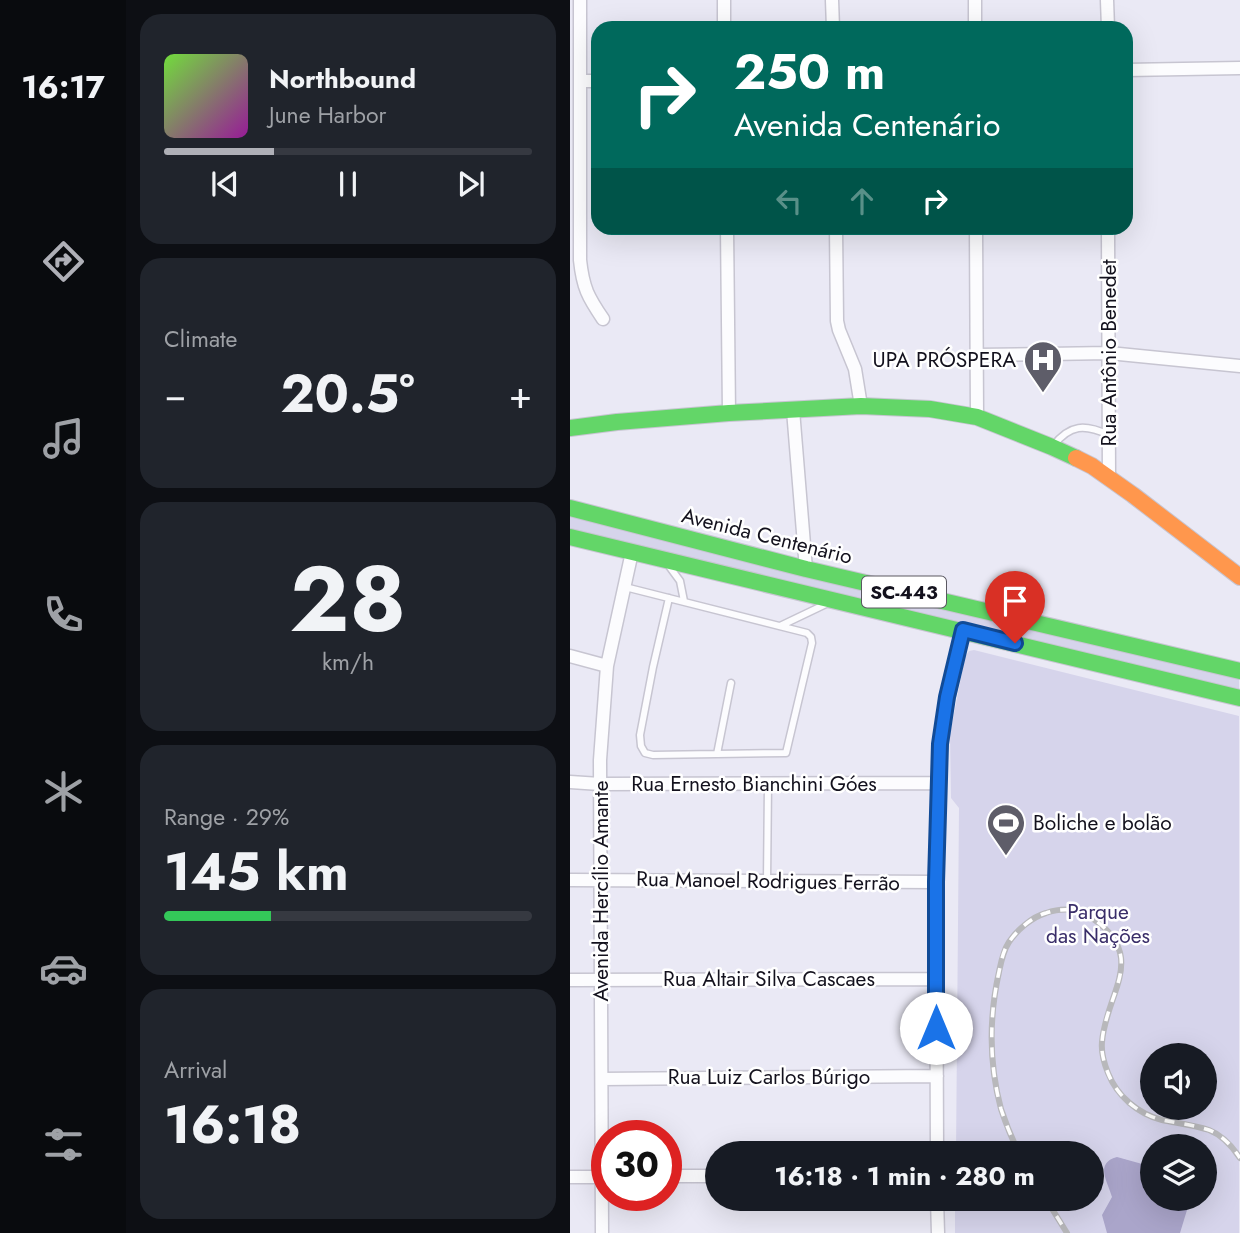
<!DOCTYPE html>
<meta charset="utf-8">
<style>
:root{--surface:#171b24;--page:#20242c;--text:#f1f3f6;--muted:#9ea1a6;--line:#363941;--accent:#afb0b7}
body{margin:0;font-family:Jost,sans-serif;background:var(--page);color:var(--text);height:100vh;display:flex;flex-direction:column;font-size:26px;white-space:nowrap}
*{box-sizing:border-box;margin:0}
p{font-size:23px;color:var(--muted)}
.icon{flex:none;width:38px;height:38px;fill:none;stroke:currentColor;stroke-width:2;stroke-linecap:round;stroke-linejoin:round}
.map{position:relative;flex:1;overflow:hidden}
.sheet{display:flex;flex-direction:column;gap:14px;padding:14px;background:#0d0f14;width:444px}
.sheet>*{flex:none}
.banner{position:absolute;left:21px;top:21px;width:542px;height:214px;border-radius:21px;box-shadow:0 7px 28px #0002;background:#00695c;color:#fff;overflow:hidden}
.buttons{position:absolute;left:570px;top:1043px;display:grid;gap:14px}
.buttons a{display:grid;place-items:center;width:77px;height:77px;border-radius:50%;background:var(--surface);box-shadow:0 7px 28px #0002;font-size:35px}
.speed{position:absolute;left:21px;top:1120px;display:flex;gap:14px;font-size:35px;font-weight:700;text-align:center}
.speed>*{display:grid;place-content:center;width:91px;height:91px;border-radius:50%;background:var(--surface);box-shadow:0 7px 28px #0002;line-height:1}
.speed .limit{border:10px solid #d22;background:#fff;color:#111}
.pin{position:absolute;display:grid;place-items:center;width:60px;height:60px;color:#fff;margin:-72px -30px;border-radius:50% 50% 50% 0;rotate:-45deg;box-shadow:0 0 7px #0007}
.pin .icon{rotate:45deg}
.me{position:absolute;width:77px;margin:-38px;rotate:0deg;stroke-linejoin:round;filter:drop-shadow(0 0 5px #0008)}
.turn{display:flex;align-items:center;gap:24px;height:147px;padding:0 28px;font-size:32px}
.turn .icon{width:91px;height:91px;stroke-width:2.5}
.turn b{display:block;font-size:49px;line-height:60px}
.lanes{display:flex;align-items:center;height:66px;padding:0 28px;background:#0003;justify-content:center;gap:35px;direction:ltr}
.lanes .off{opacity:.35}
.big{font-size:52px;font-weight:700;line-height:1.1}
.sheet .tile{flex:1;display:flex;flex-direction:column;justify-content:center;gap:10px;min-width:0;padding:0 24px;border-radius:21px;background:var(--page)}
.sheet .dial{align-items:center;gap:0}
.dial b{font-size:91px;line-height:1}
.song{display:flex;align-items:center;gap:21px}
.cover{width:84px;height:84px;border-radius:10px;background:linear-gradient(135deg,hsl(100 70% 55%),hsl(300 70% 35%))}
.played{height:7px;border-radius:4px;background:linear-gradient(90deg,var(--accent) 30%,var(--line) 30%)}
.keys{display:flex;justify-content:space-around;direction:ltr}
.heat{display:flex;justify-content:space-between;align-items:center;font-size:38px;direction:ltr}
.charge{height:10px;border-radius:5px;background:linear-gradient(90deg,#34c759 29%,var(--line) 0)}
.trip{position:absolute;left:135px;top:1141px;width:399px;height:70px;border-radius:35px;background:var(--surface);box-shadow:0 7px 28px #0002;font-weight:700;line-height:70px;text-align:center}
main{display:flex;flex:1;min-height:0}
.tab-bar{display:flex;flex-direction:column;width:126px;justify-content:space-around;align-items:center;background:#090b0e;color:var(--muted)}
.tab-bar .icon{width:49px;height:49px}
.tab-bar .on{color:var(--accent)}
.tab-bar b{font-size:32px;color:var(--text)}
.map>svg:first-child{display:block}
.green{fill:#d6d4eb;fill-rule:evenodd}
.water{fill:#aaa5ca}
.lines{fill:none;stroke-linecap:round;stroke-linejoin:round}
.lane-casing{stroke:#c7c5d1;stroke-width:9}
.street-casing{stroke:#c7c5d1;stroke-width:15}
.fast-casing{stroke:#c7c5d1;stroke-width:18}
.slow-casing{stroke:#c7c5d1;stroke-width:18}
.lane{stroke:#fcfcfe;stroke-width:6}
.street{stroke:#fcfcfe;stroke-width:12}
.fast{stroke:#63d668;stroke-width:16}
.slow{stroke:#ff974d;stroke-width:16}
.rail-casing{stroke:#b8b8bb;stroke-width:6}
.rail{stroke:#fff;stroke-width:3.5;stroke-dasharray:10;stroke-linecap:butt}
.route-casing{stroke:#114b97;stroke-width:18}
.route{stroke:#1a73e8;stroke-width:12}
.labels{text-anchor:middle;stroke-width:5;stroke-linejoin:round;paint-order:stroke}
.shield{fill:#fff;stroke:#5a5861;stroke-width:2}
.shield-label{font-size:19px;font-weight:bold;fill:#13111d}
.street-label{font-size:21px;fill:#13111d;stroke:#fff}
.poi-label{font-size:21px;fill:#13111d;stroke:#fff;text-anchor:end}
.park-label{font-size:21px;fill:#3a2e69;stroke:#fff}
</style>
<main>
<nav class="tab-bar">
<b>16:17</b>
<svg class="icon on" aria-label="directions" viewBox="0 0 24 24"><path d="M12 3l9 9-9 9-9-9zM9 14v-3h6M13 9l2 2-2 2"/></svg>
<svg class="icon" aria-label="music" viewBox="0 0 24 24"><path d="M9 18V5l10-2v13"/><circle cx="6" cy="18" r="3"/><circle cx="16" cy="16" r="3"/></svg>
<svg class="icon" aria-label="phone" viewBox="0 0 24 24"><path d="M5 4h4l2 5-3 2q2 4 5 5l2-3 5 2v4C11 20 4 13 5 4z"/></svg>
<svg class="icon" aria-label="climate" viewBox="0 0 24 24"><path d="M12 3v18M4 7l16 10M4 17L20 7"/></svg>
<svg class="icon" aria-label="car" viewBox="0 0 24 24"><path d="M5 17H2v-5l4-1 3-4h7l3 4 3 1v5h-3M9 17h6M6 11h13"/><circle cx="7" cy="17" r="2"/><circle cx="17" cy="17" r="2"/></svg>
<svg class="icon" aria-label="filters" viewBox="0 0 24 24"><path d="M4 7h16M4 17h16"/><circle cx="9" cy="7" r="2"/><circle cx="15" cy="17" r="2"/></svg>
</nav>
<section class="sheet">
<div class="tile">
<div class="song"><i class="cover"></i><div><b>Northbound</b><p>June Harbor</p></div></div>
<div class="played"></div>
<div class="keys"><svg class="icon" aria-label="previous" viewBox="0 0 24 24"><path d="M18 5L8 12l10 7zM5 5v14"/></svg><svg class="icon" aria-label="pause" viewBox="0 0 24 24"><path d="M8 5v14M16 5v14"/></svg><svg class="icon" aria-label="next" viewBox="0 0 24 24"><path d="M6 5l10 7-10 7zM19 5v14"/></svg></div>
</div>
<div class="tile"><p>Climate</p>
<div class="heat"><a>−</a><b class="big">20.5°</b><a>+</a></div>
</div>
<div class="tile dial"><b>28</b><p>km/h</p></div>
<div class="tile"><p>Range · 29%</p><b class="big">145 km</b><div class="charge"></div></div>
<div class="tile"><p>Arrival</p><b class="big">16:18</b></div>
</section>
<div class="map">
<svg width="670" height="1233" viewBox="0 0 670 1233">
<rect width="100%" height="100%" fill="#eae9f5"/>
<!-- green -->
<path class="green" d="M0 514 669 673V691L0 530Z
M404 650 669 716V1233H385V1199H522V1153H386L389 808 381 798 380 734 395 657 399 651ZM583 1055H635V1108H583ZM583 1146H635V1199H583Z"/>
<!-- water -->
<path class="water" d="M547 1157 583 1167V1199H617V1210L610 1233H537L532 1215 542 1197C538 1182 524 1163 547 1157Z"/>
<g class="lines">
<defs>
<path id="lane" d="M483 446C500 424 515 424 539 435
M99 566 110 581 114 601
M55 587 237 633 241 637 242 643 216 753 83 755 75 753 71 746 70 735 83 667 99 598
M210 626 256 604
M147 754 161 683
M197 881 198 784"/>
<path id="street" d="M10 0V260C13 288 18 297 33 319
M154 0V28
M262 0 263 28
M405 0V28
M537 0 538 28
M556 70 670 68
M11 81H28
M157 228 159 413
M266 228 267 321 269 330 285 369 291 406
M406 228 407 417
M538 228 539 478
M407 355 539 353 670 366
M223 410 236 569
M0 656 37 666
M0 782 30 784 368 783
M0 880 366 882
M0 980 366 979
M32 1079 367 1076
M367 1153 366 882 368 783 373 722 393 630
M96 1176H147
M0 1177H37
M367 1199 368 1233
M32 1233 30 760 37 666 62 552"/>
<path id="fast" d="M0 428 47 422 159 413 291 406 360 409 407 417 482 447 506 458
M0 508 236 569 670 671
M0 537 670 698"/>
<path id="slow" d="M506 458 522 466 563 495 670 577"/>
</defs>
<!-- lane casing -->
<use href="#lane" class="lane-casing"/>
<!-- street casing -->
<use href="#street" class="street-casing"/>
<!-- fast casing -->
<use href="#fast" class="fast-casing"/>
<!-- slow casing -->
<use href="#slow" class="slow-casing"/>
<!-- lane -->
<use href="#lane" class="lane"/>
<!-- street -->
<use href="#street" class="street"/>
<!-- fast -->
<use href="#fast" class="fast"/>
<!-- slow -->
<use href="#slow" class="slow"/>
<defs>
<path id="rail" d="M449 1153C442 1139 436 1124 431 1109 419 1064 419 1017 429 972 431 962 433 951 439 942 447 930 462 917 476 913 491 908 508 908 522 918 579 957 536 992 532 1042 531 1052 534 1063 538 1073 547 1096 568 1114 592 1120 607 1123 624 1125 639 1130 652 1135 662 1146 670 1158
M476 1199 497 1233"/>
</defs>
<!-- rail casing -->
<use href="#rail" class="rail-casing"/>
<!-- rail -->
<use href="#rail" class="rail"/>
</g>
<g class="lines">
<defs>
<path id="route" d="M366 1028V882L370 744 377 697 393 630 445 643"/>
</defs>
<!-- route casing -->
<use href="#route" class="route-casing"/>
<!-- route -->
<use href="#route" class="route"/>
</g>
<!-- icons -->
<defs>
<symbol id="hospital-pin" viewBox="-11 -11 22 30"><path d="M0 17L-7.5 6A9.5 9.5 0 1 1 7.5 6Z" fill="#5e5d69" stroke="#fff"/><path d="M-5-5h3v3.5h4V-5h3V5h-3V1.5h-4V5h-3Z" fill="#fff"/></symbol>
<symbol id="stadium-pin" viewBox="-11 -11 22 30"><path d="M0 17L-7.5 6A9.5 9.5 0 1 1 7.5 6Z" fill="#5e5d69" stroke="#fff"/><path d="M0-5a6.5 5 0 1 0 0 10a6.5 5 0 1 0 0-10ZM-3.5-1.8h7v3.6h-7Z" fill="#fff"/></symbol>
</defs>
<g fill-rule="evenodd">
<use href="#hospital-pin" x="451" y="338" width="44" height="60"/>
<use href="#stadium-pin" x="414" y="801" width="44" height="60"/>
</g>
<g class="labels">
<!-- shield labels -->
<rect class="shield" x="292" y="576.5" width="84" height="31" rx="5"/>
<g class="shield-label">
<text x="334" y="599">SC-443</text>
</g>
<!-- street labels -->
<g class="street-label">
<text transform="translate(539 353) rotate(-90)" y="7">Rua Antônio Benedet</text>
<text transform="translate(197 536) rotate(14)" y="7">Avenida Centenário</text>
<text x="184" y="791">Rua Ernesto Bianchini Góes</text>
<text transform="translate(198 881) rotate(1)" y="7">Rua Manoel Rodrigues Ferrão</text>
<text transform="translate(31 891) rotate(-90)" y="7">Avenida Hercílio Amante</text>
<text x="199" y="986">Rua Altair Silva Cascaes</text>
<text x="199" y="1084">Rua Luiz Carlos Búrigo</text>
</g>
<!-- poi labels -->
<g class="poi-label">
<text x="446" y="367">UPA PRÓSPERA</text>
<text x="463" y="830" text-anchor="start">Boliche e bolão</text>
</g>
<!-- park labels -->
<g class="park-label">
<text x="528" y="919">Parque<tspan x="528" dy="24">das Nações</tspan></text>
</g>
</g>
</svg>
<div class="buttons">
<a><svg class="icon" aria-label="sound" viewBox="0 0 24 24"><path d="M4 9h4l5-4v14l-5-4H4zM17 9q2 3 0 6"/></svg></a>
<a><svg class="icon" aria-label="layers" viewBox="0 0 24 24"><path d="M12 4l9 5-9 5-9-5zM3 14l9 5 9-5"/></svg></a>
</div>
<div class="speed"><div class="limit">30</div></div>
<div class="pin" style="left:445px;top:643px;background:#d93025"><svg class="icon" aria-label="arrive" viewBox="0 0 24 24"><path d="M6 21V4h12l-3 4 3 4H6"/></svg></div>
<svg class="me" style="left:366px;top:1028px" viewBox="-20 -20 40 40"><circle r="19" fill="#fff"/><path d="M0-13L10 11 0 6-10 11z" fill="#1a73e8"/></svg>
<div class="trip">16:18 · 1 min · 280 m</div>
<div class="banner">
<div class="turn"><svg class="icon" aria-label="right" viewBox="0 0 24 24"><path d="M7 20v-9h11M14 6l5 5-5 5"/></svg><div><b>250 m</b>Avenida Centenário</div></div>
<div class="lanes"><svg class="icon off" aria-label="left" viewBox="0 0 24 24"><path d="M17 20v-9H6M10 6l-5 5 5 5"/></svg><svg class="icon off" aria-label="ahead" viewBox="0 0 24 24"><path d="M12 20V5M6 11l6-6 6 6"/></svg><svg class="icon" aria-label="right" viewBox="0 0 24 24"><path d="M7 20v-9h11M14 6l5 5-5 5"/></svg></div>
</div>
</div>
</main>
